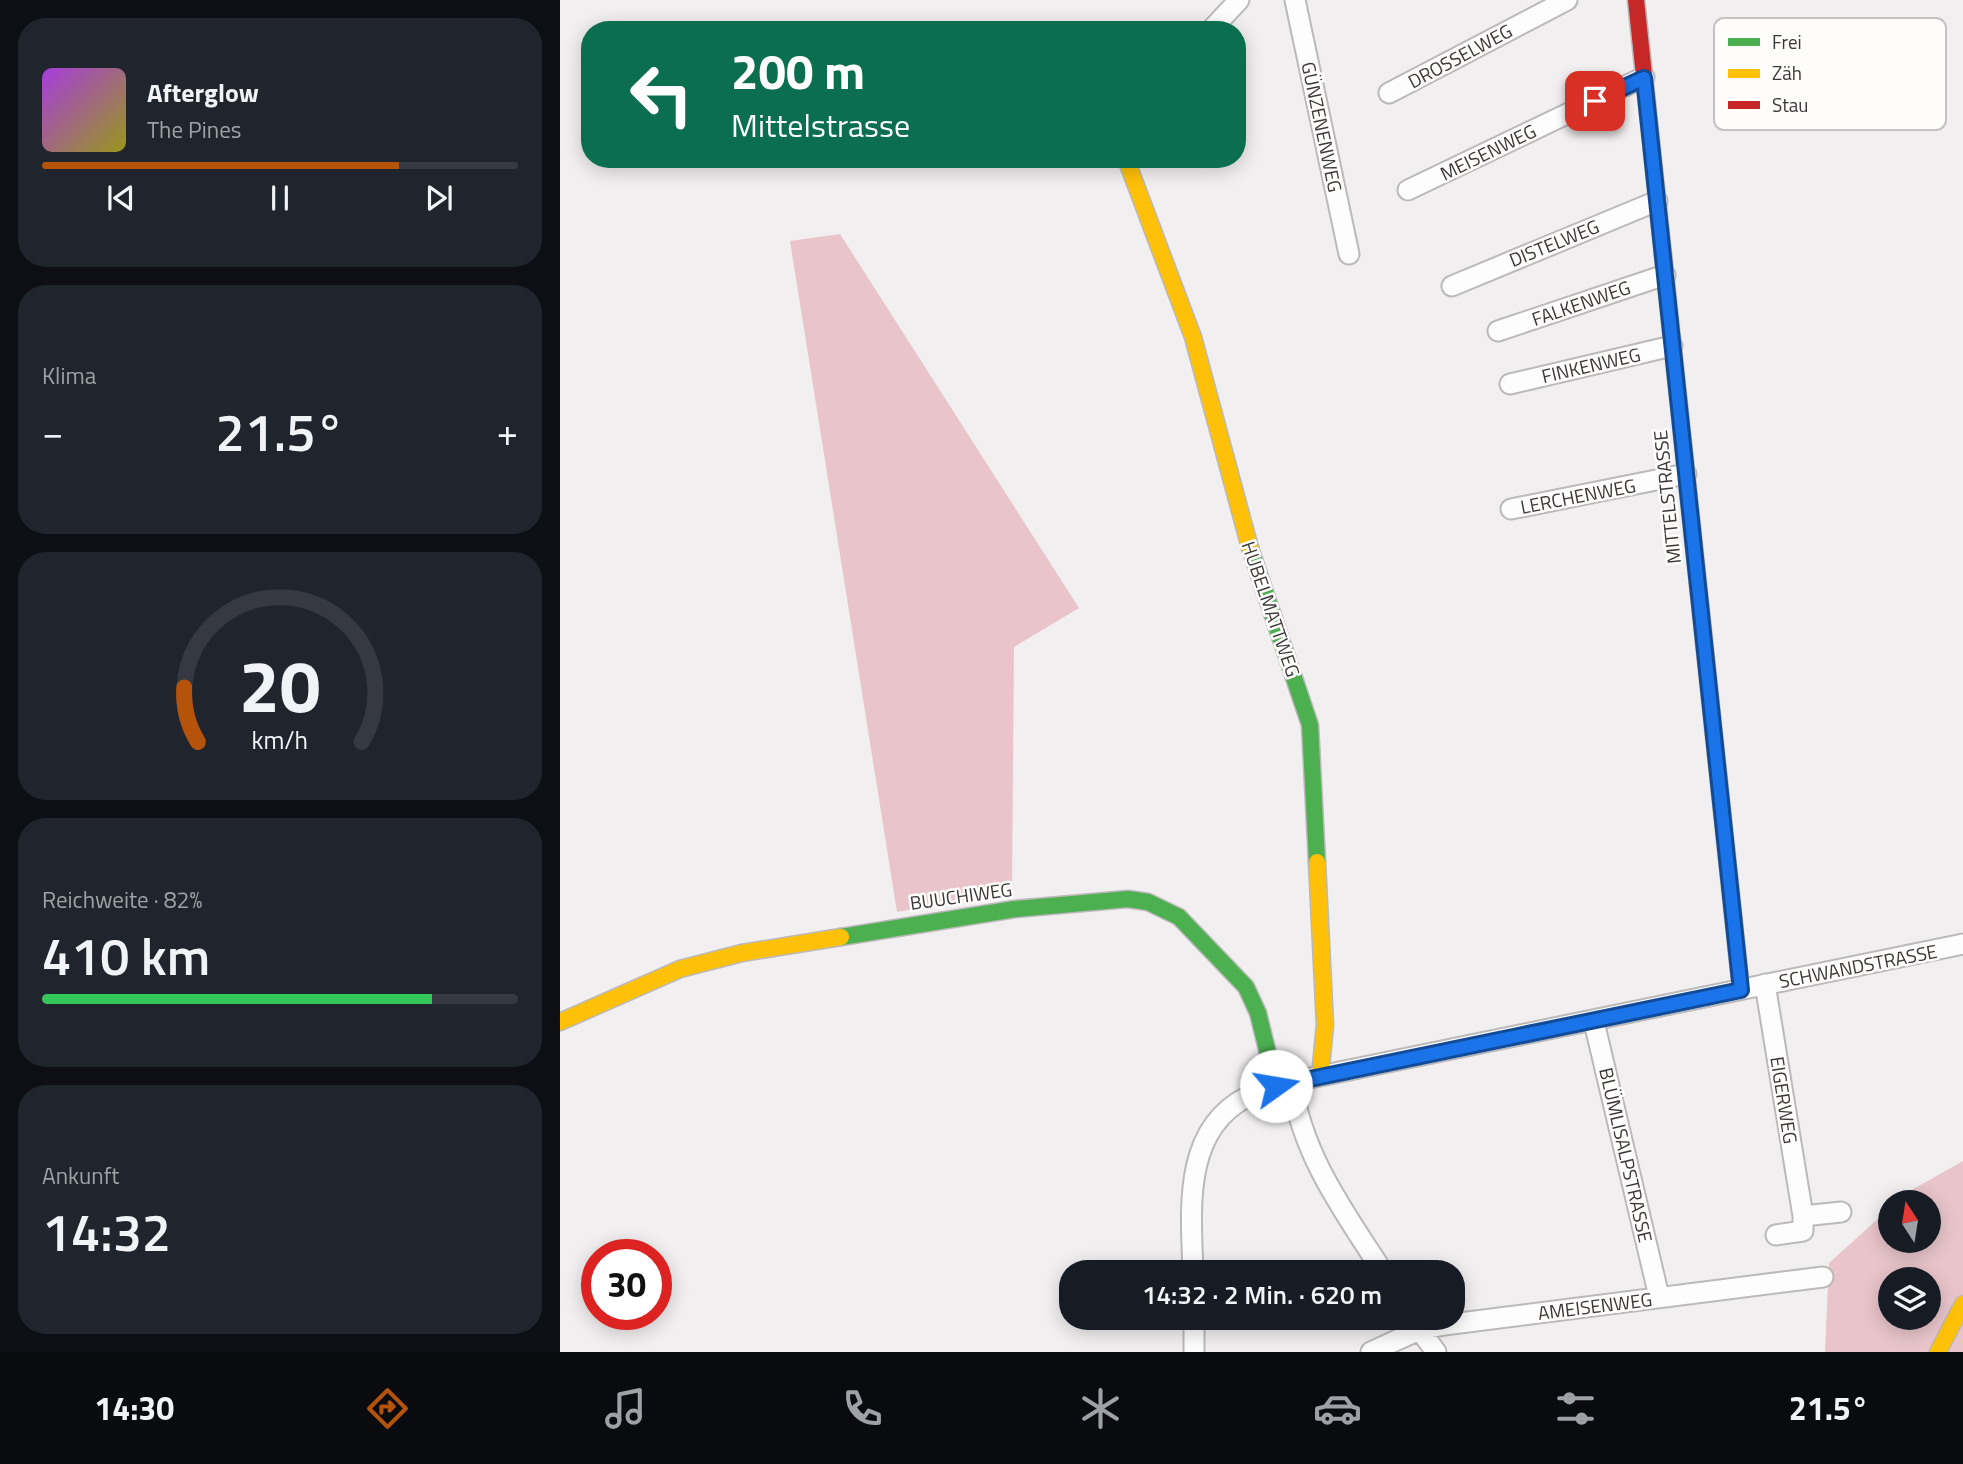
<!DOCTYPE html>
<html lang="de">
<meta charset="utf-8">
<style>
:root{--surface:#171b24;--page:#20242c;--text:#f1f3f6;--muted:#9ea1a6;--line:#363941;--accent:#b45309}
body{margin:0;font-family:"Titillium Web",sans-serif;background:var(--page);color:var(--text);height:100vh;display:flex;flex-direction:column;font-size:26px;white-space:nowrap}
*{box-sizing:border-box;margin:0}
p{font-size:23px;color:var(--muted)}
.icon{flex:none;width:38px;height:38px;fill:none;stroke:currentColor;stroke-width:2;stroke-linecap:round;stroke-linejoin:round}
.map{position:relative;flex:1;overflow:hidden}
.panel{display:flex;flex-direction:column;gap:18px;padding:18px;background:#0d0f14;width:560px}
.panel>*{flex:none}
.banner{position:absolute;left:21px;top:21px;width:665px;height:147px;border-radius:28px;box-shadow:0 4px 18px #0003;background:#0b6e4f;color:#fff;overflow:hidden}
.needle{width:46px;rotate:348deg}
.tools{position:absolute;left:1318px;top:1190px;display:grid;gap:14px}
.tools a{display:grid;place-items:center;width:63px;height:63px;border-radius:50%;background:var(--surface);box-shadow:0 4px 18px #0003;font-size:35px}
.speed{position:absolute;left:21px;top:1239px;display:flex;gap:14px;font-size:35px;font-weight:700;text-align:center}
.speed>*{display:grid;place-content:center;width:91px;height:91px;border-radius:50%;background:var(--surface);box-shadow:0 4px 18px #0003;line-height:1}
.speed .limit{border:10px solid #d22;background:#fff;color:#111}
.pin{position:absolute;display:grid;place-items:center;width:60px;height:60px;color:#fff;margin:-30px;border-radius:14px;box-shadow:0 4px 10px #0006}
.me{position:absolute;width:77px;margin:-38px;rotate:77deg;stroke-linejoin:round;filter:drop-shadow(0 0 5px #0008)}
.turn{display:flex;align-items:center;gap:24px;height:147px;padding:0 35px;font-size:32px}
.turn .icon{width:91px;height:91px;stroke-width:2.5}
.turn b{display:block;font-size:49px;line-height:60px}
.big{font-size:52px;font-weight:600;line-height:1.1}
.panel .widget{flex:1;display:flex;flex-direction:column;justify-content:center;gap:10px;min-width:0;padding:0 24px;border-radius:28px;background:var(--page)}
.panel .dial{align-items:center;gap:0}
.dial svg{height:182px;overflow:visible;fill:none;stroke:var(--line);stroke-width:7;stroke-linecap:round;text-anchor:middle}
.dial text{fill:var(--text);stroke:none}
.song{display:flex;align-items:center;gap:21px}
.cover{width:84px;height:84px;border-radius:10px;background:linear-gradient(135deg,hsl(280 70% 55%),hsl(60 70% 35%))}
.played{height:7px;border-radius:4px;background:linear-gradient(90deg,var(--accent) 75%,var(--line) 75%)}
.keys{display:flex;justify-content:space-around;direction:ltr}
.heat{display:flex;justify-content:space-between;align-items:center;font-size:38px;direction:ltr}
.charge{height:10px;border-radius:5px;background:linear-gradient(90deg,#34c759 82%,var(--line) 0)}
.trip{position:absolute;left:499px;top:1260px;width:406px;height:70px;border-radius:28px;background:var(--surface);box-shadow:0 4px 18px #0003;font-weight:600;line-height:70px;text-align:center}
.tabs{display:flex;height:112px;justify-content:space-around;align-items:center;background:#090b0e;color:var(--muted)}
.tabs .icon{width:49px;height:49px}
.tabs .active{color:var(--accent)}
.tabs b{font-size:32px;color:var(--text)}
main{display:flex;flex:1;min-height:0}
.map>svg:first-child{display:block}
.forest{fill:#e9c5cb;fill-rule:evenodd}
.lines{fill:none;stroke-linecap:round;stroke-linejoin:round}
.street-casing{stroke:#bbb9b9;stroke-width:23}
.fast-casing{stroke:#bbb9b9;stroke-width:19}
.slow-casing{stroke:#bbb9b9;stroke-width:19}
.jam-casing{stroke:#bbb9b9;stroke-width:19}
.street{stroke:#fdfdfd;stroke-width:19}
.fast{stroke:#4caf50;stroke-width:16}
.slow{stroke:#ffc107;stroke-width:16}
.jam{stroke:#c62828;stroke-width:16}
.route-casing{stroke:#114b97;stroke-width:18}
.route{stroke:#1a73e8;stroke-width:12}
.labels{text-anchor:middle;stroke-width:5;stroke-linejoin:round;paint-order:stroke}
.street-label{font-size:19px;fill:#393838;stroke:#fffcfc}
.key{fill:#fffcfc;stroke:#c4c1c1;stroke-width:2}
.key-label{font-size:19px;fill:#393838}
</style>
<main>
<section class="panel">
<div class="widget">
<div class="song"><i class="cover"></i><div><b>Afterglow</b><p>The Pines</p></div></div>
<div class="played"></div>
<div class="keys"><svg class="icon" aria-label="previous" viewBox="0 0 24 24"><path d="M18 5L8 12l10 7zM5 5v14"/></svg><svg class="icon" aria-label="pause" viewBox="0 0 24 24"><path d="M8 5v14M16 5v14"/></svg><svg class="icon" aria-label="next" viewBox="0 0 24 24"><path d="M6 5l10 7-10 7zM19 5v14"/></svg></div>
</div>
<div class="widget"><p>Klima</p>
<div class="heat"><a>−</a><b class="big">21.5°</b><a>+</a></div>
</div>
<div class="widget dial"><svg viewBox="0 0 100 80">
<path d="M14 69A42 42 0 1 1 86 69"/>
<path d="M14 69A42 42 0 0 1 8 45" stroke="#b45309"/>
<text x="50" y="56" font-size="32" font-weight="700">20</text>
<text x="50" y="72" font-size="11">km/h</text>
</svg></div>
<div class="widget"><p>Reichweite · 82%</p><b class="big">410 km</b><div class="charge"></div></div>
<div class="widget"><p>Ankunft</p><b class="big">14:32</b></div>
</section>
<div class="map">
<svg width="1403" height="1352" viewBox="0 0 1403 1352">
<rect width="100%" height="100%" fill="#f2eff0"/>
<!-- forest -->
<path class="forest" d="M280 234 519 608 454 647 452 891 337 912 230 241Z
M1403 1161V1352H1265L1269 1263 1330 1208V1241H1368V1202H1336L1348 1192ZM1330 1279H1368V1318H1330Z"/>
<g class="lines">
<defs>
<path id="street" d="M735 0 789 254
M651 30 679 0
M829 93 1007 0
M848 190 1084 77
M892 286 1097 201
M938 331 1105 275
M950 384 1112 346
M951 509 1126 474
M1205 984 1243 1216V1231L1216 1235
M1034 1022 1097 1288
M732 1082C741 1154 785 1213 823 1272
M1243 1216 1281 1212
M633 1272C631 1211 622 1130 687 1097 710 1085 736 1081 760 1076L1403 944
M634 1318V1352
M851 1318 876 1352
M811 1352 859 1330 884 1325 1263 1277"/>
<path id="fast" d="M1103 255 1181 990
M690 548 750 725 757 862
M281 937 455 909 568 899 588 902 619 917 686 987 698 1013 716 1086"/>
<path id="slow" d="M566 159 633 337 690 548
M757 862 765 1025 760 1076
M0 1022 120 969 182 953 281 937
M1378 1352 1403 1304"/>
<path id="jam" d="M1076 0 1103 255"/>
</defs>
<!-- street casing -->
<use href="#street" class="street-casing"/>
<!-- fast casing -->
<use href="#fast" class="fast-casing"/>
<!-- slow casing -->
<use href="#slow" class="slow-casing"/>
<!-- jam casing -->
<use href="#jam" class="jam-casing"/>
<!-- street -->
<use href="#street" class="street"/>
<!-- fast -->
<use href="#fast" class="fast"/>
<!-- slow -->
<use href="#slow" class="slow"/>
<!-- jam -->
<use href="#jam" class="jam"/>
</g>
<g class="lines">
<defs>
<path id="route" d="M716 1086 1181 990 1084 78 1035 101"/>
</defs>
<!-- route casing -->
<use href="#route" class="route-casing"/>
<!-- route -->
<use href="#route" class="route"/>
</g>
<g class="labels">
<!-- street labels -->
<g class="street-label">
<text transform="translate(900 56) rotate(-28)" y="7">DROSSELWEG</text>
<text transform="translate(762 127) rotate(78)" y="7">GÜNZENENWEG</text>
<text transform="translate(928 152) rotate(-26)" y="7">MEISENWEG</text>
<text transform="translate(994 243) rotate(-22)" y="7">DISTELWEG</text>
<text transform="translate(1021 303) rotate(-19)" y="7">FALKENWEG</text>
<text transform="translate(1031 365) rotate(-13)" y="7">FINKENWEG</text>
<text transform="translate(1018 496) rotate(-11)" y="7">LERCHENWEG</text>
<text transform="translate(1107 497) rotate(-96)" y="7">MITTELSTRASSE</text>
<text transform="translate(711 609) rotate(71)" y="7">HUBELMATTWEG</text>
<text transform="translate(401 896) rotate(-8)" y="7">BUUCHIWEG</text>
<text transform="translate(1298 966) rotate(-11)" y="7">SCHWANDSTRASSE</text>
<text transform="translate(1224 1100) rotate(81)" y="7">EIGERWEG</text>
<text transform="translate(1066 1155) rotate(77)" y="7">BLÜMLISALPSTRASSE</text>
<text transform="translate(1035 1306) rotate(-7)" y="7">AMEISENWEG</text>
</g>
</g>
<!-- legend -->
<rect x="1154" y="18" width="232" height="112" rx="10" class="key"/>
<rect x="1168" y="38" width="32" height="8" fill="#4caf50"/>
<rect x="1168" y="69" width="32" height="9" fill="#ffc107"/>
<rect x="1168" y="101" width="32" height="8" fill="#c62828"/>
<g class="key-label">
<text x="1212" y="49">Frei</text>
<text x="1212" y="80">Zäh</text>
<text x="1212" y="112">Stau</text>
</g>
</svg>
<div class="tools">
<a><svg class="needle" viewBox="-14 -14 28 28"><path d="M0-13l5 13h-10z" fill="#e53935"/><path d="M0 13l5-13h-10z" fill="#9ea1a6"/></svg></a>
<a><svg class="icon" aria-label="layers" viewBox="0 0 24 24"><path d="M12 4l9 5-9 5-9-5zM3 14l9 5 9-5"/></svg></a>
</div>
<div class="speed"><div class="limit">30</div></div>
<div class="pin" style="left:1035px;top:101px;background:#d93025"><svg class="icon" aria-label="arrive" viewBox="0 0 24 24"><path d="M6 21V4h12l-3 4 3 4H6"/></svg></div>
<svg class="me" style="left:716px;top:1086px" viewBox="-20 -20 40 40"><circle r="19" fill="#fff"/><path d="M0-13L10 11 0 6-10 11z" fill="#1a73e8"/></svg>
<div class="trip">14:32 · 2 Min. · 620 m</div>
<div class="banner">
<div class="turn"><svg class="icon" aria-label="left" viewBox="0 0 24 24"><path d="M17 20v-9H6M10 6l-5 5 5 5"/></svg><div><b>200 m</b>Mittelstrasse</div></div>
</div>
</div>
</main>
<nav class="tabs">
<b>14:30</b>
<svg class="icon active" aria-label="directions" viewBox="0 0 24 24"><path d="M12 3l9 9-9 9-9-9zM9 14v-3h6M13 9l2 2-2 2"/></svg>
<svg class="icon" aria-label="music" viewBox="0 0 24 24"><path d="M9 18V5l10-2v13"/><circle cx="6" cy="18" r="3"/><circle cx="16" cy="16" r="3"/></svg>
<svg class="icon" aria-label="phone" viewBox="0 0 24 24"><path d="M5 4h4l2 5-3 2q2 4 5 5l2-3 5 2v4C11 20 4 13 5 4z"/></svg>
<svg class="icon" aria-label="climate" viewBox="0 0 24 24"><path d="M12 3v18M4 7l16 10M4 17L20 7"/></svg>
<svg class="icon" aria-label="car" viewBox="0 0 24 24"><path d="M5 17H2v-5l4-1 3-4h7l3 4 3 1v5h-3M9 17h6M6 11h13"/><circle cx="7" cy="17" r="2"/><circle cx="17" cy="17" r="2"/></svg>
<svg class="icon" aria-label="filters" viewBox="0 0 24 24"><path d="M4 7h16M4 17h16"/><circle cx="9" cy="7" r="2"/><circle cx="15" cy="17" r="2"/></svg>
<b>21.5°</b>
</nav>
